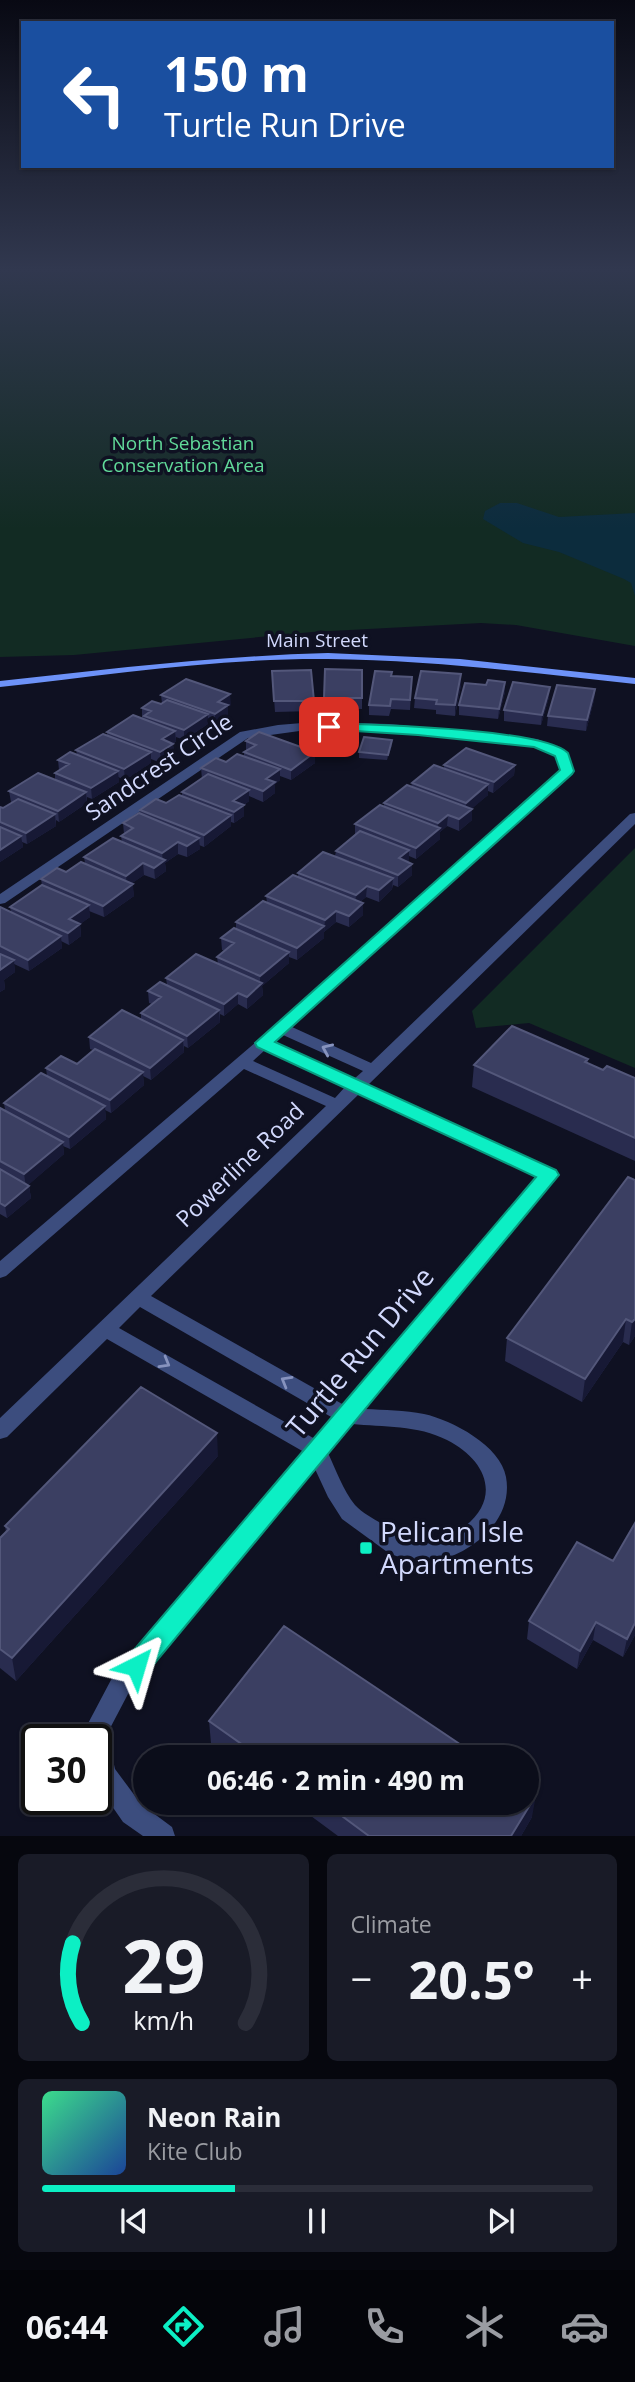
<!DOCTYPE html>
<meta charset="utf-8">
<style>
:root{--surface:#0b0d1a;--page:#191b27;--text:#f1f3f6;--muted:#9a9ca2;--line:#2b2d39;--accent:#0cefc4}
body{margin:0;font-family:"Open Sans",sans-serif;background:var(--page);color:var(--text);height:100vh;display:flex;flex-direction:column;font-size:26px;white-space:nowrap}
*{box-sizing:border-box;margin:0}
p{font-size:23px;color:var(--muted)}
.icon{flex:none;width:38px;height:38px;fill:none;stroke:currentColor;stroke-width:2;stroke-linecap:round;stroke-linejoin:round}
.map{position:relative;height:1836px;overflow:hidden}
.side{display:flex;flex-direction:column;gap:18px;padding:18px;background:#06070e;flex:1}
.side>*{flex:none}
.guide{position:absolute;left:21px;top:21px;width:593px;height:147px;border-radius:0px;box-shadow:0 2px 5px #0004,0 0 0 2px var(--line);background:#1a4fa0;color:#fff;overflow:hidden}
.speed{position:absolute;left:21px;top:1724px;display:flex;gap:14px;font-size:35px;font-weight:700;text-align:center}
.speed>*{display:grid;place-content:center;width:91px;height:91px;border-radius:50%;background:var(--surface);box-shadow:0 2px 5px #0004,0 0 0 2px var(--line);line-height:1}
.speed .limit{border:4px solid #111;border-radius:10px;background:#fff;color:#111}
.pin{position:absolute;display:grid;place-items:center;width:60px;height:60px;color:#fff;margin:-30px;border-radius:14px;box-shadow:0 4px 10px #0006}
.me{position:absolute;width:77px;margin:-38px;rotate:40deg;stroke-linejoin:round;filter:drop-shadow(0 0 5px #0008)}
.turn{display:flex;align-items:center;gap:24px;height:147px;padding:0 28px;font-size:32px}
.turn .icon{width:91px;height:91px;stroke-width:2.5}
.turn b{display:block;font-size:49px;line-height:60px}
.big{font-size:52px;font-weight:700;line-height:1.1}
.side .card{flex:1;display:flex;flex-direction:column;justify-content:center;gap:10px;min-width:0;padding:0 24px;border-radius:10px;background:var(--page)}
.side .dial{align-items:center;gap:0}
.dial svg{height:182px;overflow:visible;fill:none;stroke:var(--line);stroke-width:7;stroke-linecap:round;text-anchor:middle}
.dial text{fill:var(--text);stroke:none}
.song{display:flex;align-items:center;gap:21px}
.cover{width:84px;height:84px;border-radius:10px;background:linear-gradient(135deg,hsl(150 70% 55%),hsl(220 70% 35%))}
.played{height:7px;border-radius:4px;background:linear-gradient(90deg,var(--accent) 35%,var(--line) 35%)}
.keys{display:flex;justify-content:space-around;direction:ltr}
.heat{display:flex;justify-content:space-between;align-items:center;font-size:38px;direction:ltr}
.side .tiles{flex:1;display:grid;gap:18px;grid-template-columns:1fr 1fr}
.card:last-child{grid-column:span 2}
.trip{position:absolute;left:133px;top:1745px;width:406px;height:70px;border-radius:35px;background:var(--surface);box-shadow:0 2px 5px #0004,0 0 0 2px var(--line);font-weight:700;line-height:70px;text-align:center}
.tabs{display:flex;height:112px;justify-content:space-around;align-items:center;background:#04050a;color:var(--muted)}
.tabs .icon{width:49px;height:49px}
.tabs .active{color:var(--accent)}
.tabs b{font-size:32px;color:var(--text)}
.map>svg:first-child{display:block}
.green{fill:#122b23}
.water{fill:#0c2c3d}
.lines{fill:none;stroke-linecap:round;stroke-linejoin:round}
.street{fill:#3c4d7e;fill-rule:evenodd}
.secondary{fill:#6d92f8;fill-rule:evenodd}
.wall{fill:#292c4f}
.shaded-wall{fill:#171935}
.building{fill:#3b3f62;stroke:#53577a;stroke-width:2}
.oneway{stroke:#8793be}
.route{fill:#0cefc4;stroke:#089b7f;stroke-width:2}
.poi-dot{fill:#0cefc4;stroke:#0f1122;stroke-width:2.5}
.labels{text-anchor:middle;stroke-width:7;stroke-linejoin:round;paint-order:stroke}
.far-park-label{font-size:19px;fill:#61d999;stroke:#0f1122}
.far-street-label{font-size:19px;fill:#d2d9fd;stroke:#0f1122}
.street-label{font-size:23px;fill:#d2d9fd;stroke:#0f1122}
.near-street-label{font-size:28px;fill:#d2d9fd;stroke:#0f1122}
.near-poi-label{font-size:28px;fill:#d2d9fd;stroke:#0f1122;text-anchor:start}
</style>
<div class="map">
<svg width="635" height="1836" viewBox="0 0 635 1836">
<rect width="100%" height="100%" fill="#0f1122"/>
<!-- green -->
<path class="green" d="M0 272H635V646L516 625 481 623 312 632 74 655 0 657Z
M635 848V1068L529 1023 476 1028 472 1011Z"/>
<!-- water -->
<path class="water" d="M500 503H517L559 517 635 513V596L631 583 624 579 559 552 523 543 483 519 485 511Z"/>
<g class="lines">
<!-- street -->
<path class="street" d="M314 722 389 724 465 731 537 739 565 750 573 771 292 1027 371 1063 630 814 635 813V824L368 1085 555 1171 557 1175 365 1409C384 1410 405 1410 424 1414 452 1420 501 1446 506 1477 514 1521 471 1554 433 1562 421 1564 402 1558 390 1554L342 1519 328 1497 315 1469 128 1694 107 1734 115 1769 141 1804 172 1827 175 1836H143L123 1822 96 1783V1740H85L83 1733 112 1678 304 1452 107 1339 7 1437 0 1439V1418L326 1106 244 1069 6 1276 0 1278V1261L276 1025 561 770 556 755 535 746 389 731 314 729 248 738 5 903 0 904V894L240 732 278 725ZM283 1035 363 1071 354 1079 274 1042ZM265 1050 345 1087 335 1098 253 1061ZM359 1094 538 1177 344 1405 151 1296ZM140 1307 333 1418 315 1439 119 1328ZM352 1424C383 1427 418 1425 447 1440 485 1459 503 1497 464 1527 454 1534 443 1542 431 1543 412 1545 396 1534 382 1524 373 1518 362 1513 355 1505 343 1490 336 1470 328 1453Z"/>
<!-- secondary -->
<path class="secondary" d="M328 653 460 659 635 678V684C533 673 431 660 328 659 219 658 108 675 0 687V681C109 669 218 656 328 653Z"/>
</g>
<!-- wall -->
<path class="wall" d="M362 670V709L324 708V698Z
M272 671 314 701V711L275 712Z
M392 672 391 676 412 677 410 710 391 709 389 716 369 715V705Z
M461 685 455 716 436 714V710L414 708 415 698Z
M595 689 594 700 586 731 547 726 548 716Z
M505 692 498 719 459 715V705Z
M161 695 231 705 228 706V716L215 724 208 722V724L184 740 176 737V741L173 744 174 754 161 763 151 759V763L125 780 118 777 119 782 92 799 87 797V803L59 822 56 820V826L27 844 22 842 23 847 0 862V807L3 808 13 802H11L9 791 55 780V773L59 770 58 760 77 754 76 750 107 735V732L142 718V708L162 703Z
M549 697 541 725 504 721V710Z
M246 741 315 752V763L291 780 280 776V780L275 784V793L263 802 249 796V801L244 805V816L234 823 231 822V826L204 847 199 845 200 849 187 857 178 854 165 863 166 871 155 879 144 875 132 883 134 896 104 917 89 911 90 917 80 924 81 936 69 945 61 941 62 948 29 971 14 964 15 972 4 980 5 989 0 992V907L11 912 10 907 42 885 41 879 66 872 85 863 84 857 122 842 121 836 124 834 123 823 140 813V810L166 803 182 797V792L202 779 201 768 244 756V752L246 751Z
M392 745 387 760 359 758V752Z
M444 765H515L514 775 493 793 488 791V795L472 808V820L459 831 447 826 440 832V839L416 859 409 856 408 862 412 864V875L398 887 393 885 392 889 379 902 366 897 360 902 363 903V915L349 927 336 922 324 932V938L297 960 289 957V963L262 986 263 995 247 1009 238 1004 224 1016 220 1014V1022L188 1048 184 1046V1052L151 1080 143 1076 144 1085 111 1113 105 1110 106 1119 70 1149 63 1146 64 1154 28 1185 29 1186 31 1198 7 1218 0 1214V1108L5 1110 4 1103 47 1076 46 1068 77 1064 93 1050 90 1049 89 1037 141 1020V1013L152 1004 149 1003 148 991 167 985 166 978 218 964 217 957 225 951 222 950 221 938 236 928V922L267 902 266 896 298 877V873L335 856 336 851 355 835V824L384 807V803L411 787 412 783 444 769Z
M588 1059V1063L603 1070 635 1078V1161L472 1087 474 1065Z
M635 1180V1336L629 1345 623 1342 582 1402 505 1361 507 1338Z
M218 1456 16 1681 0 1668V1538L6 1532 5 1526Z
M635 1523V1635L623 1657 593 1640 577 1669 527 1639 529 1621 613 1561Z
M209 1721 479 1757H230L211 1743Z
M292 1802H527L532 1817 521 1836H338Z"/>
<!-- shaded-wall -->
<path class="shaded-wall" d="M461 674V685L455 716V705Z
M505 682V692L498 719 499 709Z
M550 687 549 697 541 725 542 715Z
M595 689 594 700 586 731 587 720Z
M230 694 231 705 228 706V716L215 724V714L218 702Z
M208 714V724L184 740V730Z
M175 731 176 741 162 750V739Z
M392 740V745L387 760 388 755Z
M173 744 174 754 161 763 160 752Z
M151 752V763L125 780 124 769Z
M315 752V763L291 780V770Z
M515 765 514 775 493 793 494 782Z
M280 769V780L275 784V793L263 802V791L266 779Z
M118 771 119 782 92 799 91 788Z
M488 784V795L466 814V803Z
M249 790V801L234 812 233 801Z
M86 792 87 803 59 822 58 811Z
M244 805V816L234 823V812Z
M472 809V820L459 831V819Z
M55 814 56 826 27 844 26 833Z
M231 815V826L204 847V835Z
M448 815 447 826 440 832V839L416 859V848L438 830V823Z
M21 836 23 847 0 862V850Z
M199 838 200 849 187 857V846Z
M178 842V854L165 863 166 871 155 879 154 868 163 862 162 853Z
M409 850V861L399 870V858Z
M143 863 144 875 127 887 126 876Z
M412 864V875L398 887V875Z
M393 878 392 889 379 902V890Z
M133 884 134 896 104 917 103 906Z
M367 886 366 897 355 906 356 895Z
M363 903V915L349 927V916Z
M89 905 90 917 71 931 69 919Z
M336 911V922L324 932 325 920Z
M80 924 81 936 69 945 68 933Z
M324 926V938L297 960V948Z
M61 936 62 948 29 971 28 960Z
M289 952V963L262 986 263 995 247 1009V997L260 985V976Z
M14 960 15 972 4 980 5 989 0 992V970Z
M238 993V1004L224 1016V1004Z
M219 1010 220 1022 188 1048 187 1036Z
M183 1040 184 1052 151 1080 150 1068Z
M143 1072 144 1085 111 1113 110 1100Z
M105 1106 106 1119 70 1149 69 1137Z
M63 1142 64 1154 26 1187 24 1174Z
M29 1186 31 1198 7 1218 5 1206Z
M626 1319 623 1342 582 1402 585 1379Z
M635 1319V1336L629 1345 632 1322Z
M217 1433 218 1456 16 1681 12 1658Z
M596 1622 593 1640 577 1669 580 1651Z
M635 1623V1635L623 1657 627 1639Z
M536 1795 532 1817 521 1836H511Z"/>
<!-- building -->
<path class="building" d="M325 669 362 670V698H324Z
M311 670 314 701H274L272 671Z
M375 671 392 672 391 676 412 677 410 700 391 699 390 706 369 705Z
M421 671 461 674 455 705 436 704 437 700 415 698Z
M186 679 230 694 218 702 228 705 215 714 161 695Z
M488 680 505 682 499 709 459 705 465 683 486 685Z
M513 682 550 687 542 715 504 710Z
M557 685 595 689 587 720 548 716Z
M167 700 208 714 184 730 144 716 151 711 142 708 152 701 161 704Z
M133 715 175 731 162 739 173 744 160 752 107 732Z
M259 732 315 752 291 770 244 752 256 745 246 741Z
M103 734 151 752 124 769 76 750Z
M364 737 392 740 388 755 359 752Z
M466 748 515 765 494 782 444 765Z
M70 752 118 771 91 788 55 773 69 764 58 760Z
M237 754 280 769 266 779 275 782 263 791 201 768 216 758 226 762Z
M434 765 488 784 466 803 412 783Z
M38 773 86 792 58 811 9 791Z
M208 774 249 790 233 801 244 805 234 812 182 792Z
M407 785 472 809 459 819 448 815 438 823 384 803Z
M179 795 231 815 204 835 140 810 156 799 166 803Z
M18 799 55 814 26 833 0 822V807L3 808Z
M380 805 440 828 416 848 355 824Z
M139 813 199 838 187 846 178 842 162 853 121 836 133 828 123 823Z
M0 827 21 836 0 850Z
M360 831 409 850 399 858 412 864 398 875 336 851Z
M113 838 165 860 154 868 143 863 126 876 84 857Z
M323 852 393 878 379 890 367 886 356 895 298 873Z
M81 862 133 884 103 906 41 879 57 868 66 872Z
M293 875 363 903 349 916 336 911 325 920 266 896Z
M42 885 89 905 69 919 80 924 68 933 10 907Z
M263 901 324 926 297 948 236 922Z
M0 907 61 936 28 960 0 946Z
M234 928 289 952 260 976 217 957 234 943 221 938Z
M0 954 14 960 0 970Z
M196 954 262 983 247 997 238 993 224 1004 166 978Z
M160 982 219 1010 187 1036 141 1013 161 997 148 991Z
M122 1010 183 1040 150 1068 89 1037Z
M512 1026 588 1059 585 1062 603 1070 607 1066 635 1078V1138L474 1065Z
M95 1049 143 1072 110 1100 46 1068 61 1056 77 1064Z
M41 1073 105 1106 69 1137 4 1103Z
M0 1108 63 1142 24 1174 0 1161Z
M0 1169 29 1186 5 1206 0 1203Z
M628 1177 635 1180V1319L632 1322 626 1319 585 1379 507 1338Z
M141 1387 217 1433 12 1658 0 1649V1538L9 1529 5 1526Z
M635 1523V1623L627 1639 596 1622 580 1651 529 1621 577 1542 613 1561Z
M284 1626 479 1757H260L209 1721Z
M527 1789 536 1795 511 1836H369L323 1802H527Z"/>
<!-- one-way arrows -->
<defs><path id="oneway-chevron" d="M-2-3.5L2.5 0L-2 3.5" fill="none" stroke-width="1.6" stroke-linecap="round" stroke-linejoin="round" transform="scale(1.75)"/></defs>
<g class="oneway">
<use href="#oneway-chevron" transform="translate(327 1049) rotate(-156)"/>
<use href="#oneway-chevron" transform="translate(165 1363) rotate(30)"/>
<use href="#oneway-chevron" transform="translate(286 1381) rotate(-150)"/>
</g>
<!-- sky -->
<linearGradient id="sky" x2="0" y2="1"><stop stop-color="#080913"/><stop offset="0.51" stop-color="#31384f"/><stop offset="1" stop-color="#31384f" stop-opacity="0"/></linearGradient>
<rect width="635" height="529" fill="url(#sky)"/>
<!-- route -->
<path class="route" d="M329 723C372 725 542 728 568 753L574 771 572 774 275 1042 556 1170 559 1175 145 1675 136 1679 127 1675 123 1666 127 1658 536 1177 257 1047 255 1043 560 770 555 756 534 747 418 735 324 729 322 727Z"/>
<!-- markers -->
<rect class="poi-dot" x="359" y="1541" width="14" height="14" rx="3.5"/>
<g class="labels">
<!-- far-park labels -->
<g class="far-park-label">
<text x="183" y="450">North Sebastian<tspan x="183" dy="22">Conservation Area</tspan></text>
</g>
<!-- far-street labels -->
<g class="far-street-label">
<text x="317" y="647">Main Street</text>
</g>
<!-- street labels -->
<g class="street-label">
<text transform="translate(159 767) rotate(-34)" y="8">Sandcrest Circle</text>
<text transform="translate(240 1165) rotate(-44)" y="8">Powerline Road</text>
</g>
<!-- near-street labels -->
<g class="near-street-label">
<text transform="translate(360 1352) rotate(-50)" y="10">Turtle Run Drive</text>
</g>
<!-- near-poi labels -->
<g class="near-poi-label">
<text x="380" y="1542">Pelican Isle<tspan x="380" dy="32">Apartments</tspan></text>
</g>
</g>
</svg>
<div class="speed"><div class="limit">30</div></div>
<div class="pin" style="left:329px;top:727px;background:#d93025"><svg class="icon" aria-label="arrive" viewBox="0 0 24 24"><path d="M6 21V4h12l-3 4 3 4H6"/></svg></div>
<svg class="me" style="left:136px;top:1666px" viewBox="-20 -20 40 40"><path d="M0-17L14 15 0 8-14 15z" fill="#0cefc4" stroke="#fff" stroke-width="4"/></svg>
<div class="trip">06:46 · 2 min · 490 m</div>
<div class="guide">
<div class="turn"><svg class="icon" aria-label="left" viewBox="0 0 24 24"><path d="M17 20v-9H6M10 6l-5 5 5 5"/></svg><div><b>150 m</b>Turtle Run Drive</div></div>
</div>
</div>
<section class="side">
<div class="tiles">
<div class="card dial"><svg viewBox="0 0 100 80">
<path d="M14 69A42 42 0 1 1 86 69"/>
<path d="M14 69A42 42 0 0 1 10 34" stroke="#0cefc4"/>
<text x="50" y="56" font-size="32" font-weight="700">29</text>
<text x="50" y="72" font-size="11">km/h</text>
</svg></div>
<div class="card"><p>Climate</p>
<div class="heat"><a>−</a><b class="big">20.5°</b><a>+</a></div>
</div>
<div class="card">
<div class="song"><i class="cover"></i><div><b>Neon Rain</b><p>Kite Club</p></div></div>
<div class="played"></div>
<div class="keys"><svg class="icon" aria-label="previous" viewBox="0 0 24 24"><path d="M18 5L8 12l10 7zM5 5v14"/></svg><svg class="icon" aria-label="pause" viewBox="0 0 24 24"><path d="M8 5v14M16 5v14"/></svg><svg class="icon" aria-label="next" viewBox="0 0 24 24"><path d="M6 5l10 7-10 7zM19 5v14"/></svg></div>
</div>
</div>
</section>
<nav class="tabs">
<b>06:44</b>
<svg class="icon active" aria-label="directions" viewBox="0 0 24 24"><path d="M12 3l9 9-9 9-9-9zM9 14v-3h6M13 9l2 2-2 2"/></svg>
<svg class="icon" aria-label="music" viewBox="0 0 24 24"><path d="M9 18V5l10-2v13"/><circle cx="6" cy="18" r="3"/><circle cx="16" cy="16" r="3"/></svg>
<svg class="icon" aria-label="phone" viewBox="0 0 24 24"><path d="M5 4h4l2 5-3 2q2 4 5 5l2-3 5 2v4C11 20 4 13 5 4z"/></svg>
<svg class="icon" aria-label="climate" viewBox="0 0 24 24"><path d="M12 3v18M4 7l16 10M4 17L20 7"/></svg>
<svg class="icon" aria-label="car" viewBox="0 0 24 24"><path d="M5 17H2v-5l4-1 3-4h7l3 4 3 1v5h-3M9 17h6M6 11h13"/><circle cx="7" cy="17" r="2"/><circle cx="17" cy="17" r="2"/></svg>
</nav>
